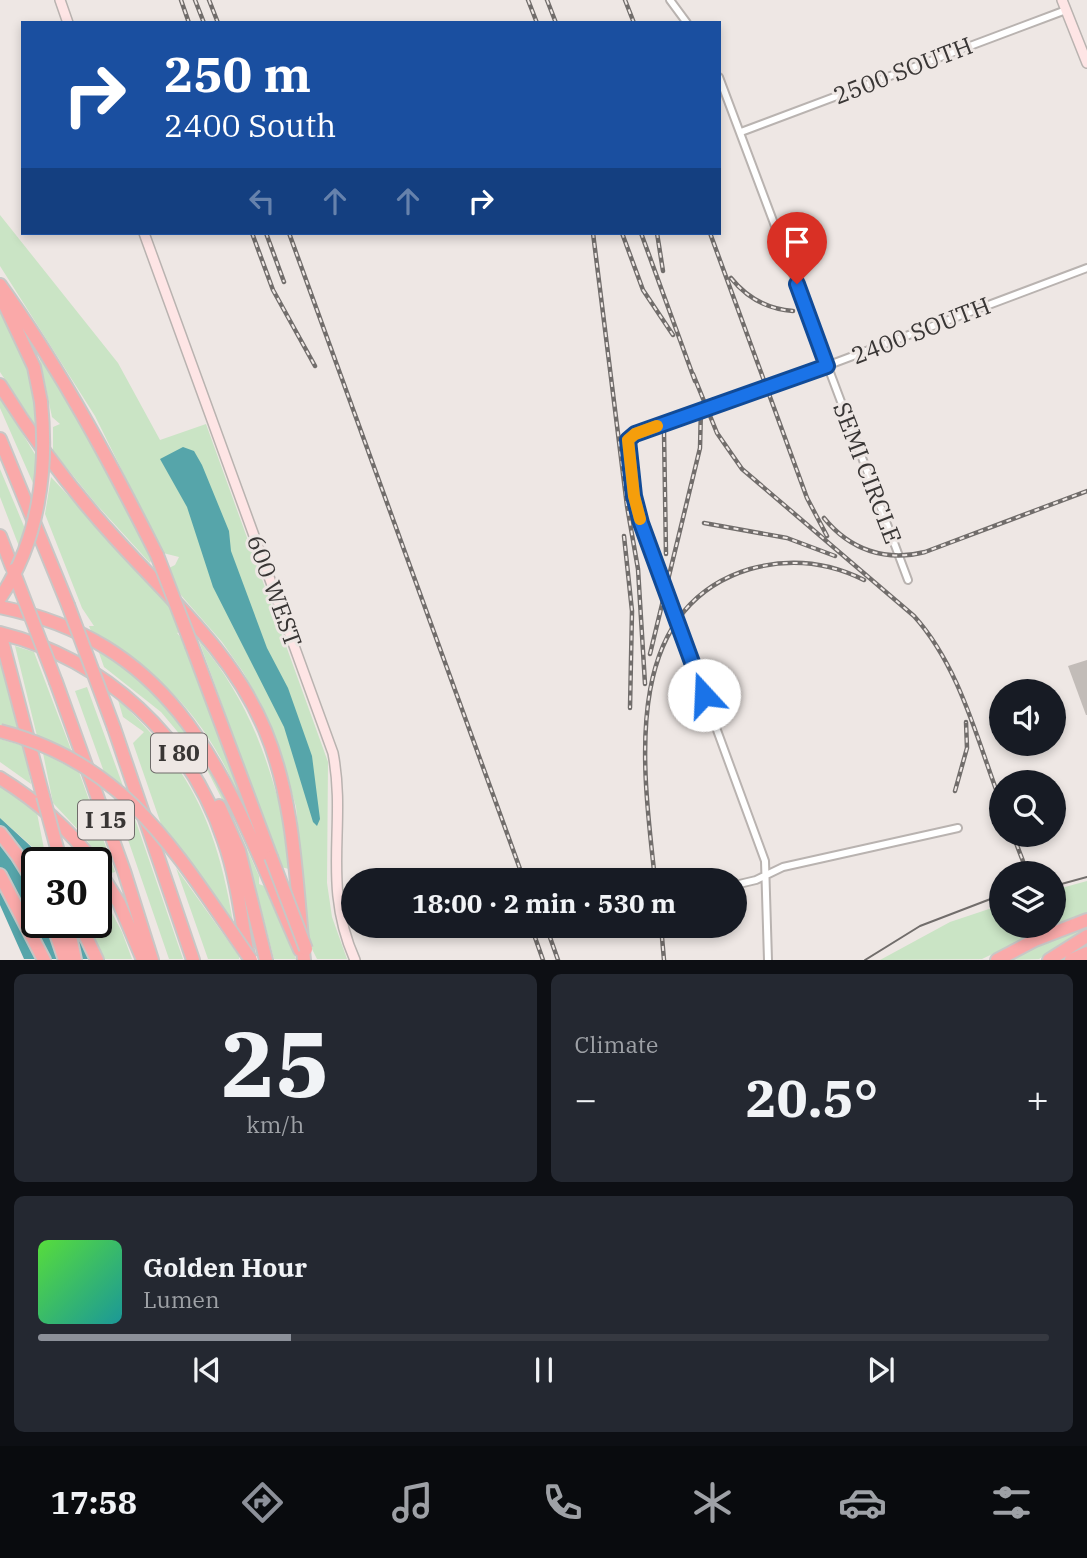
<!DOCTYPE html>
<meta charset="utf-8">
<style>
:root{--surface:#171b24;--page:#242831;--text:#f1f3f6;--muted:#9ea1a6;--line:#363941;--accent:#8c9099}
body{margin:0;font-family:"IBM Plex Serif",serif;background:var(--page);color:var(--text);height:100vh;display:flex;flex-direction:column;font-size:26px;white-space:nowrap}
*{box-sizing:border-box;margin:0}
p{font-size:23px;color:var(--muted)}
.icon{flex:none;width:38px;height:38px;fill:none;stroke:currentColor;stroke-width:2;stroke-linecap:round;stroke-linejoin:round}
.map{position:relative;height:960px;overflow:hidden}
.drawer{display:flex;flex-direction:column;gap:14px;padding:14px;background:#0d0f14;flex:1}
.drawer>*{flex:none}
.banner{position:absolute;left:21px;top:21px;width:700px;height:214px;border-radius:0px;box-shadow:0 4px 10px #0003;background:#1a4fa0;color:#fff;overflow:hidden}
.tools{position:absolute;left:989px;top:679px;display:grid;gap:14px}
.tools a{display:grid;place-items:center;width:77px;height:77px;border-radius:50%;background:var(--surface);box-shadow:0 4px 10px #0003;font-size:35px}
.speed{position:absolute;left:21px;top:847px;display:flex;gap:14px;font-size:35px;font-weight:700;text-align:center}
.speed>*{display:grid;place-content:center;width:91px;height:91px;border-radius:50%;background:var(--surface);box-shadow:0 4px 10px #0003;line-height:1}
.speed .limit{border:4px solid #111;border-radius:10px;background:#fff;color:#111}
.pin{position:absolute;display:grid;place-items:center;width:60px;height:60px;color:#fff;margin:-72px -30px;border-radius:50% 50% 50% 0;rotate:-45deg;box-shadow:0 0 7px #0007}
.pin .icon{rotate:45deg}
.me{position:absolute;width:77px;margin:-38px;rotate:340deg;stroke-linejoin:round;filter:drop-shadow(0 0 5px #0008)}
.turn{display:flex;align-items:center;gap:24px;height:147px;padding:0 28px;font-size:32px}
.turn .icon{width:91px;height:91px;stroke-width:2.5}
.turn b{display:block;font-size:49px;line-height:60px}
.lanes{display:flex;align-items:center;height:66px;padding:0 28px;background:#0003;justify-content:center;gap:35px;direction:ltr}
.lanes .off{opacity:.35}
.big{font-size:52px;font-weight:700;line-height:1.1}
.drawer .widget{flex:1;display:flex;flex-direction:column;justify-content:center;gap:10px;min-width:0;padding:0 24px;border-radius:10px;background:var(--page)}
.drawer .dial{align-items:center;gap:0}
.dial b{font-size:91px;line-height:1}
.song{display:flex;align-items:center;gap:21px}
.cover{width:84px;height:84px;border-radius:10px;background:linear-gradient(135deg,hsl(110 70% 55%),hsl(180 70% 35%))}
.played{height:7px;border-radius:4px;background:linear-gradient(90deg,var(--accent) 25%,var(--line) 25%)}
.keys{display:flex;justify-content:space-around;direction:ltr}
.heat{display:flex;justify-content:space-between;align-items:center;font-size:38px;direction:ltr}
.drawer .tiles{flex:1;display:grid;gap:14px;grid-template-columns:1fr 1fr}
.widget:last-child{grid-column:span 2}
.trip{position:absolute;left:341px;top:868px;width:406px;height:70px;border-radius:35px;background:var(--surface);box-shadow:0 4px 10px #0003;font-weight:700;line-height:70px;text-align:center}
.menu{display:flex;height:112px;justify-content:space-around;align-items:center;background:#090b0e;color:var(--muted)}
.menu .icon{width:49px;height:49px}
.menu .on{color:var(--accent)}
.menu b{font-size:32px;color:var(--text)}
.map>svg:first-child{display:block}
.green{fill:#cae4c5}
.water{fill:#56a5aa}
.building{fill:#c2bcb8}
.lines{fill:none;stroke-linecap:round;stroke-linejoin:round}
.street-casing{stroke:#b9b3b0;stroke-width:10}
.secondary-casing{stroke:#b9b3b0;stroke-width:12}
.highway-casing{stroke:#c8c7c6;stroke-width:16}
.street{stroke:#fff;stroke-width:6}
.secondary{stroke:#fee5e5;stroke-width:9}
.highway{stroke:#faa9a9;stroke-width:12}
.tram{stroke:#716d6b;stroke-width:2}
.rail-casing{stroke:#716d6b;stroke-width:4.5}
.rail{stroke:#eee7e4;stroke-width:2;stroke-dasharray:5;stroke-linecap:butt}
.highway-bridge-casing{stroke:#c8c7c6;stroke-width:16;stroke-linecap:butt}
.highway-bridge{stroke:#faa9a9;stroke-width:12}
.route-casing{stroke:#114b97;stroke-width:18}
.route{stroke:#1a73e8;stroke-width:12}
.slow{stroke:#f59e0b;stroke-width:12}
.labels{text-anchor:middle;stroke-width:6;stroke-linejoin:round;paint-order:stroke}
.shield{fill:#eee7e4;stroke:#6f6b6a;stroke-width:2}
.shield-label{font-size:23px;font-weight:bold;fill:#393635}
.street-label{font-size:24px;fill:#393635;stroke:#eee7e4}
</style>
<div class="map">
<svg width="1087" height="960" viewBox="0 0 1087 960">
<rect width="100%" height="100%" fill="#eee7e4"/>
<!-- green -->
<path class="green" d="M0 215 118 363 160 440 206 424 328 762 327 883 332 917 347 959H317L310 945 296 807 278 744 260 702 243 672 222 642 180 594 169 568 175 565 179 557 163 553 95 416 0 266Z
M0 298 31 375 39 431 0 372Z
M40 345 153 556 150 563 96 504 53 451V427L60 424 52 417 37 346Z
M0 396 39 461 36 490 0 408Z
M0 469 26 531 20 549 0 497Z
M51 477 174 609 183 631 177 633 189 647 250 818C239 798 232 778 221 759 191 703 145 662 91 631L89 626H94L82 608 45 514Z
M199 641C247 698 267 754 285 826L283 828 289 869 281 867Z
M0 642 20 730 0 725Z
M15 646 34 652 72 752 37 736Z
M98 650C190 709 217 781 259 876V884L264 886 296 959H274L250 867 227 809 203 762 161 712 104 667Z
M87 687 123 786 104 772 75 691Z
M118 700C191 767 217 826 233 922L161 824 133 743 144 732 123 717Z
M0 739 24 746 31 784 0 762Z
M43 753 79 772 115 872 111 873 83 835 53 803Z
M0 785 37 813 46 859 0 818Z
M113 796 133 813 183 959H169Z
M176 868 239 956V959H208Z
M1087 881V913L1054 925V890Z
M96 883 122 932 132 959H102L87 922H96Z
M1001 905V926H1051L982 959 880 960 950 922Z
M1087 923V928L1039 959 1004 960Z"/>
<!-- water -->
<path class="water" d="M183 447 194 451 202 465 229 531 231 551 267 648 288 688 312 756 320 819 317 826 313 822 284 727 213 587 187 507 160 459Z
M0 818 49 863H37V922H87L100 959H24L0 905Z"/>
<!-- building -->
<path class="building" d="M1087 660V715H1086L1068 666Z"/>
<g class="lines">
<defs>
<path id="street" d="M670 0 687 23
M719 77 908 580
M741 132 1066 10
M735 885 756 880 783 867 958 828
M768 960 765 861 641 523 634 496 628 440 635 434 813 371 1087 268"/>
<path id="secondary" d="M60 0 68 23
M1062 0 1087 63
M144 233 333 753C347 826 321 884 355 960"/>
<path id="highway" d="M0 285C61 370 110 462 157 555
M3 301 34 367 41 402
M0 385C34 440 72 491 115 538 171 600 232 652 265 730 295 802 296 882 304 960
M0 439 68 605
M0 536 12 567
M0 607C191 646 230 794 300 950
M0 633C105 659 190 738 224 841 237 878 241 918 248 956
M0 633 43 796
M192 646 271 857
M56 682 124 871 152 960
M114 728 193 960
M0 778C34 799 71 830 94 863
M219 806 239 851 266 960
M0 833 17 855 37 887
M96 866 119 903 143 960
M0 875 44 960
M52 922 65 960
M67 922 75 960
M79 922 97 960
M997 960 1035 940 1087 920
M1049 960 1087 936
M1071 960 1087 953"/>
</defs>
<!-- street casing -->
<use href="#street" class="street-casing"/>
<!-- secondary casing -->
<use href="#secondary" class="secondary-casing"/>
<!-- highway casing -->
<use href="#highway" class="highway-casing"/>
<!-- street -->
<use href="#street" class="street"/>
<!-- secondary -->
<use href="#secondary" class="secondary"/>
<!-- highway -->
<use href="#highway" class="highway"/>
<!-- tram -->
<path class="tram" d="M1054 886 1087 877
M865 960 920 926 1001 895"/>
<defs>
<path id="rail" d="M181 0 189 23
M195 0 204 23
M209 0 218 23
M528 0 537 23
M547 0 556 23
M625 0 634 23
M252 233 273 290 315 366
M266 233 284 282
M289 233 524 880
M593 233 627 506 638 569 645 684
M622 233 643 290 673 335
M641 233 695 381
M657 233 663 271
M710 233 807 498 827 536
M731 278C747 298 767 309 793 311
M693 374 717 433 742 469 914 616C960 667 977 740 1001 803
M664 432 666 554
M824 518C850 550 886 562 925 552L1087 491
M704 523 787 538 835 556
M624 536 632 611 630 708
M650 654 700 448 701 408
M955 791 967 748 966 722
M1013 835 1026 869
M655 880C644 775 617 609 750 569 789 558 828 562 864 580
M531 926 543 960
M546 926 558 960
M661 926 664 960"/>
</defs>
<!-- rail casing -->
<use href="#rail" class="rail-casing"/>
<!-- rail -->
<use href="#rail" class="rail"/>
<defs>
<path id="highway-bridge" d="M157 555 192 646
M13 570 56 682
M0 598C39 541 48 469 41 402
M68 605 114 728
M0 731C130 764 179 858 251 960
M43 796 61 863
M271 857 306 949"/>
</defs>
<!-- highway-bridge casing -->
<use href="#highway-bridge" class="highway-bridge-casing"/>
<!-- highway-bridge -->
<use href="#highway-bridge" class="highway-bridge"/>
</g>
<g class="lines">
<defs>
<path id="route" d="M704 695 641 523 634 496 628 440 635 434 827 366 797 284"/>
</defs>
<!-- route casing -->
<use href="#route" class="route-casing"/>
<!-- route -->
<use href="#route" class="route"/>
<!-- slow -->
<path class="slow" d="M640 519 634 496 628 440 635 434 657 426"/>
</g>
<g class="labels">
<!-- shield labels -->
<g class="shield">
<rect x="151" y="733.5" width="56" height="39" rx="5"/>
<rect x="78" y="800.5" width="56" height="39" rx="5"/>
</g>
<g class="shield-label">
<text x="179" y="761">I 80</text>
<text x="106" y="828">I 15</text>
</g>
<!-- street labels -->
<g class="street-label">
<text transform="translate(903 71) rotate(-21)" y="8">2500 SOUTH</text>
<text transform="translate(921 331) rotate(-21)" y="8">2400 SOUTH</text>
<text transform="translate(867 473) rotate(69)" y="8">SEMI CIRCLE</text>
<text transform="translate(274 591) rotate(70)" y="8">600 WEST</text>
</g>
</g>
</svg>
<div class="tools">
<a><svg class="icon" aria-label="sound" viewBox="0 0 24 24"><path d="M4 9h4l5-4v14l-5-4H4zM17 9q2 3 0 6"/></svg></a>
<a><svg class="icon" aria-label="search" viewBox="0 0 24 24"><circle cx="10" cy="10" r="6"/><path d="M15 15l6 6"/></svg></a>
<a><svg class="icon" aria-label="layers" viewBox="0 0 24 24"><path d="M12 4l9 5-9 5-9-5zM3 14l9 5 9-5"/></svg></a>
</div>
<div class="speed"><div class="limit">30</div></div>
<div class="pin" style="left:797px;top:284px;background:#d93025"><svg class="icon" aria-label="arrive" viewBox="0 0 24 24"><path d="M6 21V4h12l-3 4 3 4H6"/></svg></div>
<svg class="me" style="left:704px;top:695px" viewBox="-20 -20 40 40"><circle r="19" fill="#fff"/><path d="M0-13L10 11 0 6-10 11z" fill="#1a73e8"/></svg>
<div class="trip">18:00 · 2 min · 530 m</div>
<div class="banner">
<div class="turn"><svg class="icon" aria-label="right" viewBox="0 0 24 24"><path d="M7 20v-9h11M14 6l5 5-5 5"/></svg><div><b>250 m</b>2400 South</div></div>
<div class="lanes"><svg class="icon off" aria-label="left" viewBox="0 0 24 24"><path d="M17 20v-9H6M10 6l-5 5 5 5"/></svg><svg class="icon off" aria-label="ahead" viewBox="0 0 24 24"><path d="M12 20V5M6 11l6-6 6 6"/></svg><svg class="icon off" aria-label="ahead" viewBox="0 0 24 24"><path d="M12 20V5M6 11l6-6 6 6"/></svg><svg class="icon" aria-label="right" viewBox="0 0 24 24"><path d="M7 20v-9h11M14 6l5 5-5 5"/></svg></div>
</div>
</div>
<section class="drawer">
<div class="tiles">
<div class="widget dial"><b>25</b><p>km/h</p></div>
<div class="widget"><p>Climate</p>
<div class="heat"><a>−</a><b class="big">20.5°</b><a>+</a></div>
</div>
<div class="widget">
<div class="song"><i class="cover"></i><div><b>Golden Hour</b><p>Lumen</p></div></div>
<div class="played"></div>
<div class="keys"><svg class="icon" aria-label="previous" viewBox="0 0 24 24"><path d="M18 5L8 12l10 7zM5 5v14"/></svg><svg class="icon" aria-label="pause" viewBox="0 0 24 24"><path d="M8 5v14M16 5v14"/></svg><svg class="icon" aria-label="next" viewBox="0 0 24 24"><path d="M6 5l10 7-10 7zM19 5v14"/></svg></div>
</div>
</div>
</section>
<nav class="menu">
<b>17:58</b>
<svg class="icon on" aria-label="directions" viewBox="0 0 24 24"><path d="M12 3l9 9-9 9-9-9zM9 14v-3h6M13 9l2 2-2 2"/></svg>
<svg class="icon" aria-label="music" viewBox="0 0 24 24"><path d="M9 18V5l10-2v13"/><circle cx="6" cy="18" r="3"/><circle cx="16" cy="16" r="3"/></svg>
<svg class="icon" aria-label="phone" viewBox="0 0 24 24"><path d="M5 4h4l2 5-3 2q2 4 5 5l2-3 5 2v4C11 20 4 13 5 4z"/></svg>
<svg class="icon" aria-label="climate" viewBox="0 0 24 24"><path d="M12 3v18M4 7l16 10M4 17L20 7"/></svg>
<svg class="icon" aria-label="car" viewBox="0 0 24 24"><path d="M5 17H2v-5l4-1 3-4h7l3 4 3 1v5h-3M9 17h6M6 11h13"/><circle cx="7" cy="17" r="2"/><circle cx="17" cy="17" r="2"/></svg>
<svg class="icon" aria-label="filters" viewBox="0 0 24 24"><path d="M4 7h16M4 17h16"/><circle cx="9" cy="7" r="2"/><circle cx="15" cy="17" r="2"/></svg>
</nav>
